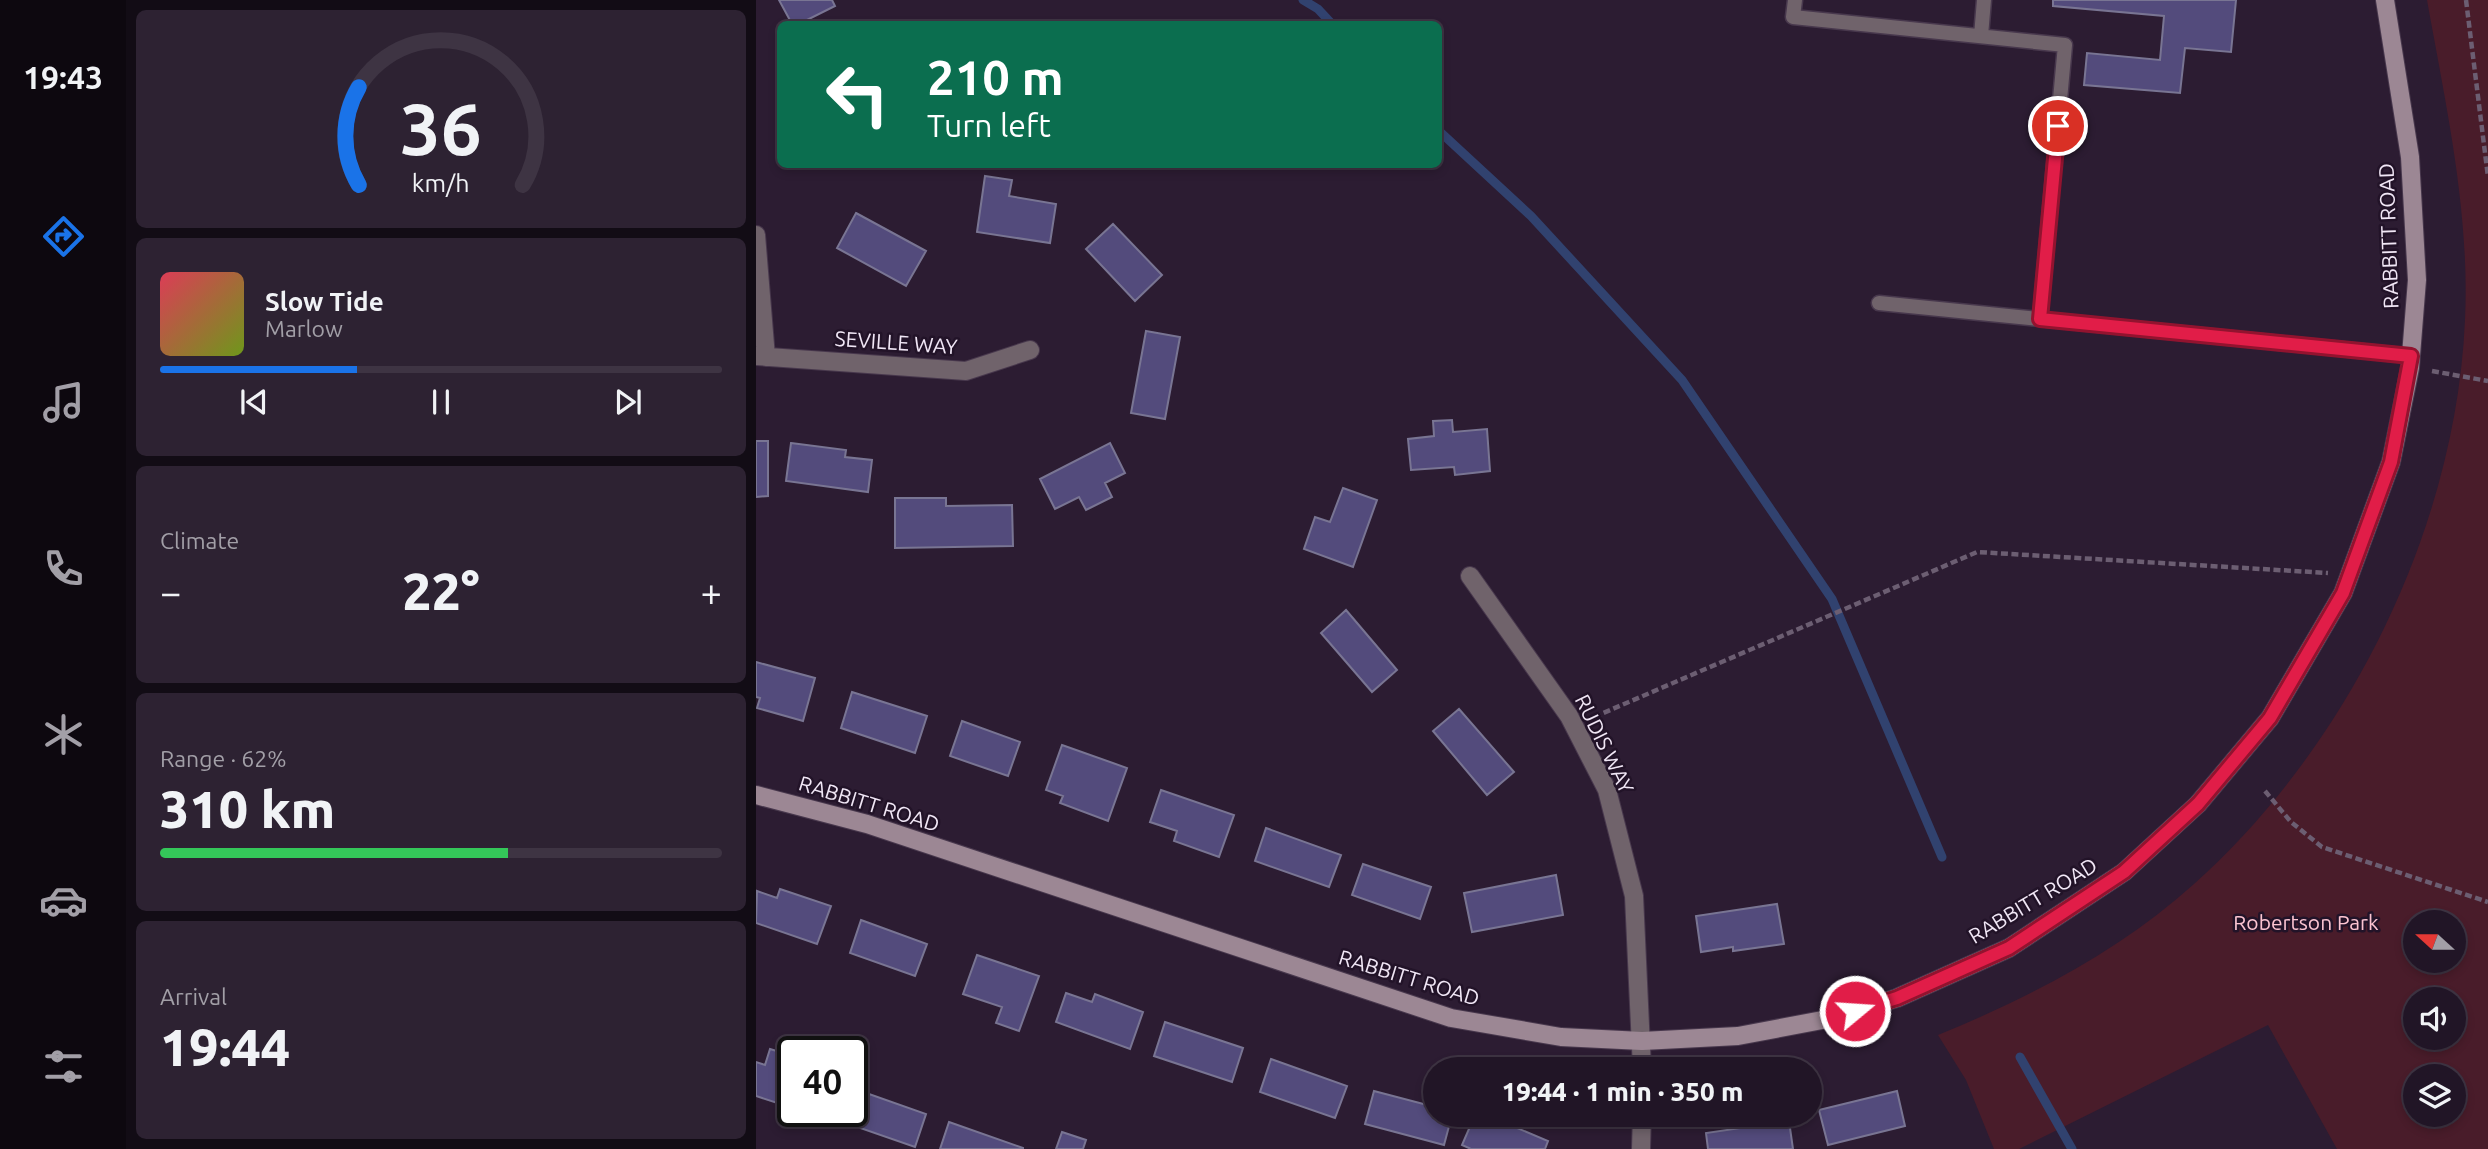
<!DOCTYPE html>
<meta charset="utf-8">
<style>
:root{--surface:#211526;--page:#2d2232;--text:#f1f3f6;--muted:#a29fa7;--line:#3e3443;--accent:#1a73e8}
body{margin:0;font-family:Ubuntu,sans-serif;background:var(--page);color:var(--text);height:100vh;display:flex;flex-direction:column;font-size:26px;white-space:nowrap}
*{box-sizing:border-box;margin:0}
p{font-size:23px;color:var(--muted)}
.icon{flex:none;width:38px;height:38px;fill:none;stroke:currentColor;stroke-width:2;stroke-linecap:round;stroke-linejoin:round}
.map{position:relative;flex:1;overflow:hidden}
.sheet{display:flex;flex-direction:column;gap:10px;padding:10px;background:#120c15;width:630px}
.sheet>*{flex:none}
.hud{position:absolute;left:21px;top:21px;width:665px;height:147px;border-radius:10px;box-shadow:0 4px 10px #0003,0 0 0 2px var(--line);background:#0b6e4f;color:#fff;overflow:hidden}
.needle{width:46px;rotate:291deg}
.buttons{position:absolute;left:1647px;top:910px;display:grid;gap:14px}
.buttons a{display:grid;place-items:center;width:63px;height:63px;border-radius:50%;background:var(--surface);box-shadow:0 4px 10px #0003,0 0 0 2px var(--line);font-size:35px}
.speed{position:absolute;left:21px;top:1036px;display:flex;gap:14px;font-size:35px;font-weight:700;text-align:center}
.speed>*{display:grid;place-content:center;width:91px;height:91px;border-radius:50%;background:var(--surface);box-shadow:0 4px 10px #0003,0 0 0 2px var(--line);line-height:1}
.speed .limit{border:4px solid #111;border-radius:10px;background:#fff;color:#111}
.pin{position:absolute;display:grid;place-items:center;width:60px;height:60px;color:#fff;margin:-30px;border:4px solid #fff;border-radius:50%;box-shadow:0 2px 7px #0007}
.me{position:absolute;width:77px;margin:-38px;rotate:72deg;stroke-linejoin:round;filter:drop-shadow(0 0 5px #0008)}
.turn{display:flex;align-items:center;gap:24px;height:147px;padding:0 35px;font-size:32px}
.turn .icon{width:91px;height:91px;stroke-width:2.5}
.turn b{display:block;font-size:49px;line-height:60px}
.big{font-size:52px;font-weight:800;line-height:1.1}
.sheet .card{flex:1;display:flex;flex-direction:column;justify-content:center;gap:10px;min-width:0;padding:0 24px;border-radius:10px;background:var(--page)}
.sheet .dial{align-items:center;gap:0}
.dial svg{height:182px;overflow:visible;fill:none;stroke:var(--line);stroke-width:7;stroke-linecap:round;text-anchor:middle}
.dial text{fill:var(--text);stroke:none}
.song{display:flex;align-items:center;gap:21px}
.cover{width:84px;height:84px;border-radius:10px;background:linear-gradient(135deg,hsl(350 70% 55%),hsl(80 70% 35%))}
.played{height:7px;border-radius:4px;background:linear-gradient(90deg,var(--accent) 35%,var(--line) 35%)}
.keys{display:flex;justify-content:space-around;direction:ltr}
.heat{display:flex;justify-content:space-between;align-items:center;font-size:38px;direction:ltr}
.charge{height:10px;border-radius:5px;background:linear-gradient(90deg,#34c759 62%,var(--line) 0)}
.trip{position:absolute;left:667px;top:1057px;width:399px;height:70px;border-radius:35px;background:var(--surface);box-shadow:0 4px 10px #0003,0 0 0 2px var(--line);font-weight:800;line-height:70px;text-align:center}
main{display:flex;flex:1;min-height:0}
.tab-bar{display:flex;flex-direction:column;width:126px;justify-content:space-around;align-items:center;background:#0d080f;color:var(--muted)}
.tab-bar .icon{width:49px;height:49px}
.tab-bar .current{color:var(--accent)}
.tab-bar b{font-size:32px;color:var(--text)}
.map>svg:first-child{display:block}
.green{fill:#491c2a;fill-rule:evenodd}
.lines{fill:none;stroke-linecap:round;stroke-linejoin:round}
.stream{stroke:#31426f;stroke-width:9}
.building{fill:#534b7c;stroke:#797593;stroke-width:2}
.lane-casing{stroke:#48384d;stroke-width:17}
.street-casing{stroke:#48384d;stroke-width:20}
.secondary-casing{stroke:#48384d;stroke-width:20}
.path{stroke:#6c5e72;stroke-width:4.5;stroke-dasharray:7 3.5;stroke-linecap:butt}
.lane{stroke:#70636b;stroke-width:14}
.street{stroke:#70636b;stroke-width:18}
.secondary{stroke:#9c8794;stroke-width:18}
.route-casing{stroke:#92132f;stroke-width:18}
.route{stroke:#e11d48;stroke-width:12}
.labels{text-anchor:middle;stroke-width:5;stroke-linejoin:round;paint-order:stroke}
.street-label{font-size:21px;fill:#f1e7f6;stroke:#221328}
.park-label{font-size:21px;fill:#fcc4d1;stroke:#221328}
</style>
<main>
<nav class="tab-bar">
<b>19:43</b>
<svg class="icon current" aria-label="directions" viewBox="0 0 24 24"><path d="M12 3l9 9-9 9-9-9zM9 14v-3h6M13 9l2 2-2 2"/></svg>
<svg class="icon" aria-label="music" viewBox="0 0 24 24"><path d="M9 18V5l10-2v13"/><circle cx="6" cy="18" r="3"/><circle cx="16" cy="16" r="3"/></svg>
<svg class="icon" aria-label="phone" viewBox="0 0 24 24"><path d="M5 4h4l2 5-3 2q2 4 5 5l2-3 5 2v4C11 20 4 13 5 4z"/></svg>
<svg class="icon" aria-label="climate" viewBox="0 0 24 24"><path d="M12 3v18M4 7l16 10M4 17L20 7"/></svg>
<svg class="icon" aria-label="car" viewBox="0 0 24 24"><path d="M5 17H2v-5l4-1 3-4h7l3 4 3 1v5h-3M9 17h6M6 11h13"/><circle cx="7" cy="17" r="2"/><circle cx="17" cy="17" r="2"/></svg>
<svg class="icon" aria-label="filters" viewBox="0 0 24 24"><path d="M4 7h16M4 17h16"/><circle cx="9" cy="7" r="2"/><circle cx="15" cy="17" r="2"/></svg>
</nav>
<section class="sheet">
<div class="card dial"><svg viewBox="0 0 100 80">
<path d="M14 69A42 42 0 1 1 86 69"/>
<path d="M14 69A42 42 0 0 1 14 26" stroke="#1a73e8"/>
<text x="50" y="56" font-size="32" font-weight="700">36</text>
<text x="50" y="72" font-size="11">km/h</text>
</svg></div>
<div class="card">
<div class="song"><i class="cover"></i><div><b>Slow Tide</b><p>Marlow</p></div></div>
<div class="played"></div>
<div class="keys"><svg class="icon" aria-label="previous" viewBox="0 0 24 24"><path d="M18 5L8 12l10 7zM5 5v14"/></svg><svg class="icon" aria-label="pause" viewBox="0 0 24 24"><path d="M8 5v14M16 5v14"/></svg><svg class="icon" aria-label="next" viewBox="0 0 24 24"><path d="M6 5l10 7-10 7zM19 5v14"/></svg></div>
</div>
<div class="card"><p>Climate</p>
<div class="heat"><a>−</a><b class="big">22°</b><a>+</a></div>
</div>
<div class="card"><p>Range · 62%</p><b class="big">310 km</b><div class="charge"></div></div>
<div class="card"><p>Arrival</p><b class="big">19:44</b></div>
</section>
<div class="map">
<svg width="1732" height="1149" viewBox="0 0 1732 1149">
<rect width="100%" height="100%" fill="#2c1c32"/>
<!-- green -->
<path class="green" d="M1671 0H1732V1149H1581L1512 1025 1263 1149H1238L1210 1080 1182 1035C1273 998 1365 950 1438 884 1593 745 1700 528 1709 320 1714 212 1690 106 1671 0ZM1659 922H1698V961H1659ZM1659 999H1698V1038H1659ZM1659 1076H1698V1115H1659Z"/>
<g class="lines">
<!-- stream -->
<path class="stream" d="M547 0 562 9 576 24
M682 130 775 216 926 380 1076 599 1186 857
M1264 1057 1316 1149"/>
</g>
<!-- building -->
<path class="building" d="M23 0H76L79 6 43 24H36Z
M1297 0H1480L1475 52 1429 48 1424 93 1328 85 1331 53 1404 60 1408 16 1297 6Z
M229 176 256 180 253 196 300 204 294 243 221 232Z
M100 213 170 251 150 286 81 248Z
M357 224 406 275 379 301 330 249Z
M390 331 424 337 409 419 375 413Z
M696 420 697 432 731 429 734 471 699 475 698 467 655 470 652 439 678 436 677 421Z
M0 441H12V496L0 497Z
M35 443 90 450 89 457 116 460 112 492 30 481Z
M354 443 369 473 349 483 356 497 330 510 323 497 299 509 284 479Z
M587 488 621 500 597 567 548 549 559 517 574 522Z
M139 498H190V506L256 505 257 546 139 548Z
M590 610 641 670 616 692 565 633Z
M0 662 59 678 47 721 1 708 4 698 0 697Z
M96 692 171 716 159 753 85 728Z
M703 709 758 772 731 795 677 731Z
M206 721 264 742 252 776 194 756Z
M306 745 371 768 352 821 304 803 307 796 290 790Z
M405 790 478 815 463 857 418 841 421 831 394 822Z
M510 828 585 855 573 887 499 861Z
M607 864 675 887 664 919 596 895Z
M800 875 807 915 716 932 708 893Z
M24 889 75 906 61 944 0 923 1 891 21 898Z
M1021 904 1028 944 977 951V947L945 952 940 916Z
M105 920 171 944 159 976 94 953Z
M221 955 283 976 263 1031 240 1023 246 1007 207 994Z
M310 993 336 1002 339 994 387 1012 374 1049 300 1022Z
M409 1022 487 1048 476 1082 398 1056Z
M14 1049 37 1056 35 1072 37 1073V1108L0 1096V1062L9 1065Z
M515 1059 591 1086 579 1118 504 1092Z
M96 1088 170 1114 159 1147 81 1120 84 1111H96Z
M618 1091 679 1107V1115H696L688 1145 609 1124Z
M1141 1091 1149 1126 1072 1145 1063 1110Z
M719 1115H730L792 1141 789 1149H715L706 1145Z
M1033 1121 1037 1149H952L950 1133Z
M193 1122 267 1148V1149H184Z
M306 1132 330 1140 327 1149H300Z"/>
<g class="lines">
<defs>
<path id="lane" d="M1039 0 1037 17 1309 45 1284 319
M1225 36 1228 0
M1123 303 1655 356"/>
<path id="street" d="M0 235 10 357
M0 356 210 371 274 350
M714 576 813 716 851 790 878 896 886 1069
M885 1149 886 1115"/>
<path id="secondary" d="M0 795 111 824 695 1018 805 1037 886 1041 982 1036 1077 1018 1141 998 1253 948 1368 872 1442 804 1514 718 1587 593 1635 462 1654 368 1661 280 1654 157 1629 0"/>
</defs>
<!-- lane casing -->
<use href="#lane" class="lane-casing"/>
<!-- street casing -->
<use href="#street" class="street-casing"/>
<!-- secondary casing -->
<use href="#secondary" class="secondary-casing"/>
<!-- path -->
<path class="path" d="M1710 0 1732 177
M1676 371 1732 381
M838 717 1221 552 1572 573
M1509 791 1535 822 1566 847 1732 902"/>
<!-- lane -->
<use href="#lane" class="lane"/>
<!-- street -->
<use href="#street" class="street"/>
<!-- secondary -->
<use href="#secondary" class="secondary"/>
</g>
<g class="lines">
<defs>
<path id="route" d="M1099 1011 1141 998 1253 948 1368 872 1442 804 1514 718 1587 593 1635 462 1655 356 1284 319 1302 126"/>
</defs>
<!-- route casing -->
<use href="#route" class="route-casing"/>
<!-- route -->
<use href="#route" class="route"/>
</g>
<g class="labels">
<!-- street labels -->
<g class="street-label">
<text transform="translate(1633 236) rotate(-92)" y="7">RABBITT ROAD</text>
<text transform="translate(140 343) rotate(4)" y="7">SEVILLE WAY</text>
<text transform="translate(848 744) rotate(64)" y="7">RUDIS WAY</text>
<text transform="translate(113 804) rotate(17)" y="7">RABBITT ROAD</text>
<text transform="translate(1277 901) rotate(-31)" y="7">RABBITT ROAD</text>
<text transform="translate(653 978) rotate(17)" y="7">RABBITT ROAD</text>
</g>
<!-- park labels -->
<g class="park-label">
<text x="1550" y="930">Robertson Park</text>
</g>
</g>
</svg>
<div class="buttons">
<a><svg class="needle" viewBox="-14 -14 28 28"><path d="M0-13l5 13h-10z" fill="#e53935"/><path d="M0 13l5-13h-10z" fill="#a29fa7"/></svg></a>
<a><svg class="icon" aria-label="sound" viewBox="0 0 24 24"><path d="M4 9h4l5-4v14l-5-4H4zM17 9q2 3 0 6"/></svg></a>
<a><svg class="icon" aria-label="layers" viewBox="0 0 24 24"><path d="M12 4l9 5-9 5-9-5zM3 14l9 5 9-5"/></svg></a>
</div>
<div class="speed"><div class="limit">40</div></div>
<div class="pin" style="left:1302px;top:126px;background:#d93025"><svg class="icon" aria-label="arrive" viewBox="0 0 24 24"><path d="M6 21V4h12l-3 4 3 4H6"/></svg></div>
<svg class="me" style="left:1099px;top:1011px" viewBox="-20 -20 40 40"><circle r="17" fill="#e11d48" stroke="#fff" stroke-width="3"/><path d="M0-11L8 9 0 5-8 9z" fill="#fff"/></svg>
<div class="trip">19:44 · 1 min · 350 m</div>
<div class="hud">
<div class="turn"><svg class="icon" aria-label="left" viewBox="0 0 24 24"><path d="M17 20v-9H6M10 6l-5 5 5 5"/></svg><div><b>210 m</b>Turn left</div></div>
</div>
</div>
</main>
